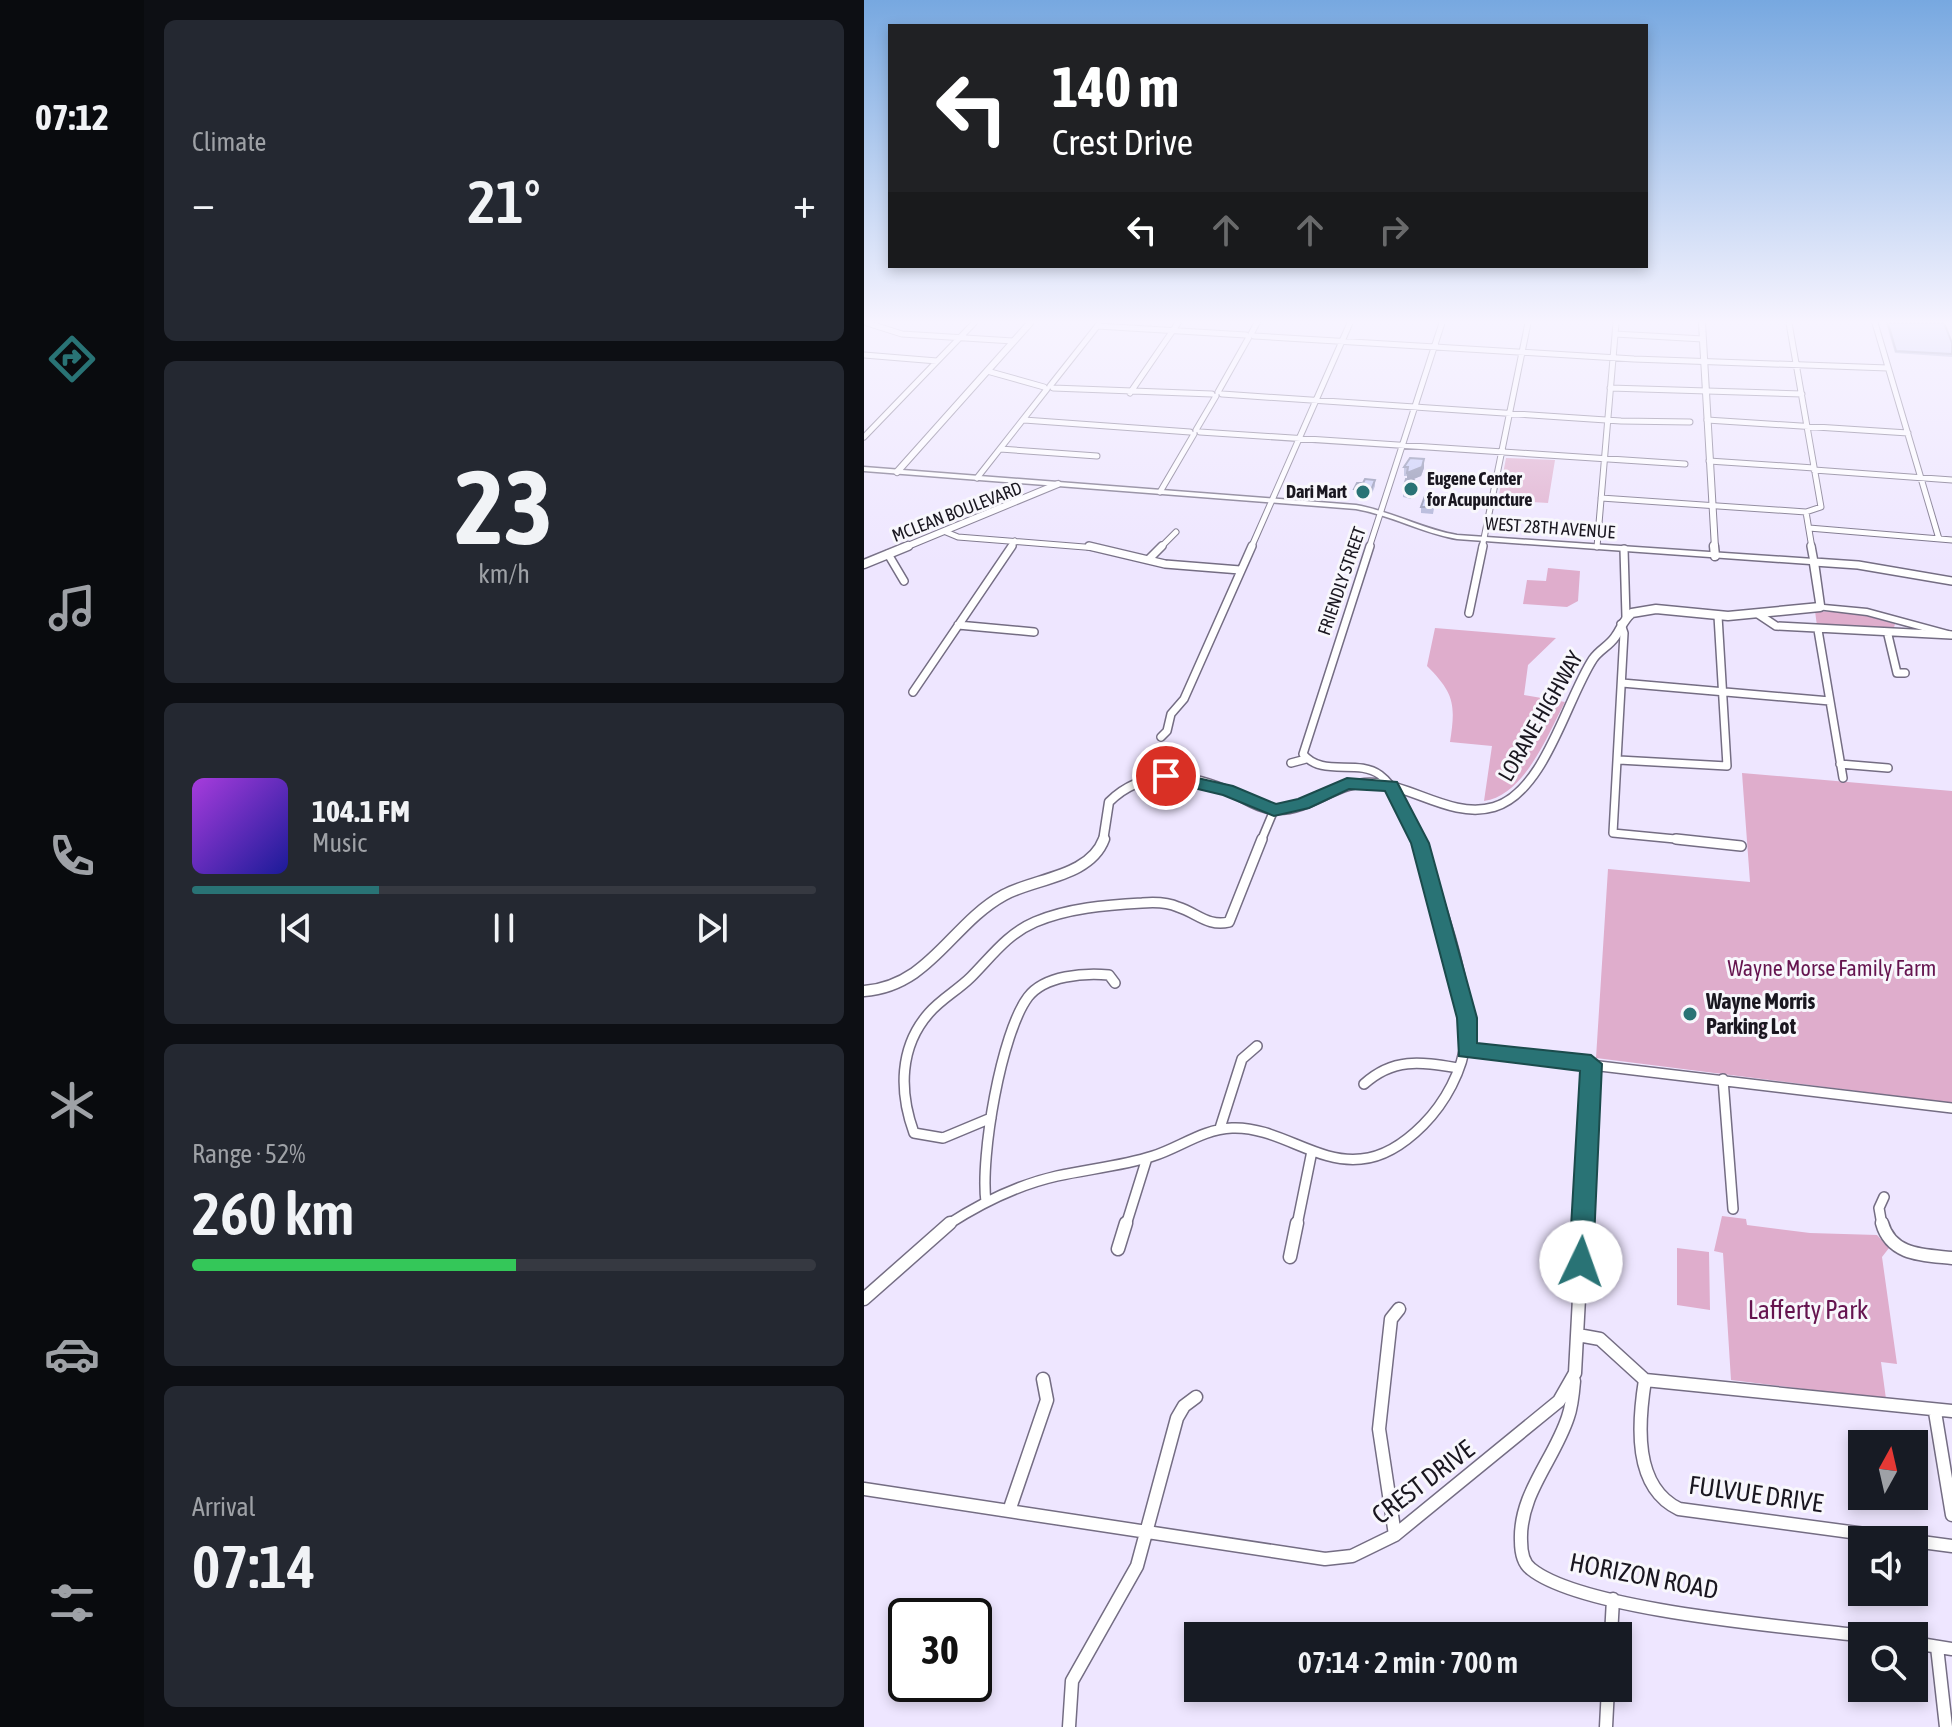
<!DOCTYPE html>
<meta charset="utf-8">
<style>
:root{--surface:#171b24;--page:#242831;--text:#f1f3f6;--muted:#9ea1a6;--line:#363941;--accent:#297375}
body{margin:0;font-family:"Asap Condensed",sans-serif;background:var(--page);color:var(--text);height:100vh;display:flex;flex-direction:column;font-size:30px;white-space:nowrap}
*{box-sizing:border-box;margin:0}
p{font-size:26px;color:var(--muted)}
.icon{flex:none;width:44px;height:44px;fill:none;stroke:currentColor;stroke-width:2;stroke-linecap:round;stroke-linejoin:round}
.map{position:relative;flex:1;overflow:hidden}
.side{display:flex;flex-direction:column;gap:20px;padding:20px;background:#0d0f14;width:720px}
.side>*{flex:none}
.hud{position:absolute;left:24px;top:24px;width:760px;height:244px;border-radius:0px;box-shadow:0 4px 12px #0003;background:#202124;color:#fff;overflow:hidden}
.needle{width:52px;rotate:8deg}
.tools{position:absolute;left:984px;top:1430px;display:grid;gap:16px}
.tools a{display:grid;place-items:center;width:80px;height:80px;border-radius:0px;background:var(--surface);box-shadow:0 4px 12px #0003;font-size:40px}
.speed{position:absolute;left:24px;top:1598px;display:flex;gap:16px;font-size:40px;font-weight:700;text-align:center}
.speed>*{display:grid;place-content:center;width:104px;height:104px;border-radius:50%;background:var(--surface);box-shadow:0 4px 12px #0003;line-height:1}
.speed .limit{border:4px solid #111;border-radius:12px;background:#fff;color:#111}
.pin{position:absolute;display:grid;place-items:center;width:68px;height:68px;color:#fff;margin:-34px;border:4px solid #fff;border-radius:50%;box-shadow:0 2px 8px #0007}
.me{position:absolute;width:88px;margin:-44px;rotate:3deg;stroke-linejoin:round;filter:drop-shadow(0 0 6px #0008)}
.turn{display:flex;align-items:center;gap:28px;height:168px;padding:0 32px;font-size:36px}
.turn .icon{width:104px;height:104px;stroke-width:2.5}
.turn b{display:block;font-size:56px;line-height:68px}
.lanes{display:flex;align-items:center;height:76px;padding:0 32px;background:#0003;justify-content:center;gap:40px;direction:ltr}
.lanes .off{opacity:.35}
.big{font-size:60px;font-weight:600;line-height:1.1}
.side .widget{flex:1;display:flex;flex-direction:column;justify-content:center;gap:12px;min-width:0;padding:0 28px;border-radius:12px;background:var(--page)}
.side .dial{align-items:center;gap:0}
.dial b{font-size:104px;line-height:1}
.song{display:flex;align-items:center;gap:24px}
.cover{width:96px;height:96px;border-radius:12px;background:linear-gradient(135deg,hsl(280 70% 55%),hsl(240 70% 35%))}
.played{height:8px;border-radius:4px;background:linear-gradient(90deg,var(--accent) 30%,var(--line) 30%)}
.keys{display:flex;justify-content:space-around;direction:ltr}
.heat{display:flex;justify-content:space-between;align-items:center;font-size:44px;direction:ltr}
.charge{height:12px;border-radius:6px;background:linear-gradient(90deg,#34c759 52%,var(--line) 0)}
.trip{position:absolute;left:320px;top:1622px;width:448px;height:80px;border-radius:0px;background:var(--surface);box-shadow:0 4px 12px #0003;font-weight:600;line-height:80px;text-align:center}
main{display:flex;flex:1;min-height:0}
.dock{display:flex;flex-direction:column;width:144px;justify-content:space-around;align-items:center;background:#090b0e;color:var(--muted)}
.dock .icon{width:56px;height:56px}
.dock .current{color:var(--accent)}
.dock b{font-size:36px;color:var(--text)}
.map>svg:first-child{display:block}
.green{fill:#dfadcc}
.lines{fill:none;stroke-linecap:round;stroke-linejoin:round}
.minor-far3-casing{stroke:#746d83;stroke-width:7}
.minor-far2-casing{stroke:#746d83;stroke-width:10}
.minor-far1-casing{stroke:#746d83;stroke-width:12}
.minor-casing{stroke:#746d83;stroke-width:15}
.tertiary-far2-casing{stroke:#746d83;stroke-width:8}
.tertiary-far1-casing{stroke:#746d83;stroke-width:11}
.tertiary-casing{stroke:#746d83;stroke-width:13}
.secondary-casing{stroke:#746d83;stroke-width:3}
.minor-far3{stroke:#fff;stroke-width:5}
.minor-far2{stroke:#fff;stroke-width:7}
.minor-far1{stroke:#fff;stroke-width:9}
.minor{stroke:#fff;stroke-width:12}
.tertiary-far2{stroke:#fff;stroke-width:6}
.tertiary-far1{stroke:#fff;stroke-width:8}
.tertiary{stroke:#fff;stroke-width:10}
.secondary{fill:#fff;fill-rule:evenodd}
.wall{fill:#acb0d5}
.shaded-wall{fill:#8c90ae}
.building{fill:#c8cdf8;stroke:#8c90ae;stroke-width:2}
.route{fill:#297375;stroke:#1b4b4c;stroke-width:2}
.poi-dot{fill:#297375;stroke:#f8f7fc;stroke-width:3}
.labels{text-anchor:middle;stroke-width:6;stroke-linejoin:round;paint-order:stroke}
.far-poi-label{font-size:18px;font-weight:bold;fill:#1a1720;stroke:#f8f7fc;text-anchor:start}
.far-street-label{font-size:18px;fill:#1a1720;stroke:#f8f7fc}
.street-label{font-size:22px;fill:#1a1720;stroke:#f8f7fc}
.park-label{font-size:22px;fill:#65144f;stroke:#f8f7fc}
.poi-label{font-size:22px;font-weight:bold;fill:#1a1720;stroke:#f8f7fc;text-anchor:start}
.near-park-label{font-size:26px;fill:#65144f;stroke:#f8f7fc}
.near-street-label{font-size:26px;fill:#1a1720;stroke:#f8f7fc}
</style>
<main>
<nav class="dock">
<b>07:12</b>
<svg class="icon current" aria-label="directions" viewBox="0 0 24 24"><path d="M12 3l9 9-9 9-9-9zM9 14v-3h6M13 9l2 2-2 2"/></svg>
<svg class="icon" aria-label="music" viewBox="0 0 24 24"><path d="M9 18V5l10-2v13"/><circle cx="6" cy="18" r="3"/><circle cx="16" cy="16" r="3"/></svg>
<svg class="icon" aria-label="phone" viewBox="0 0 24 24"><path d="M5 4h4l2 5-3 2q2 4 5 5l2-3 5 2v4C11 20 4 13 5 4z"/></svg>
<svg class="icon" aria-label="climate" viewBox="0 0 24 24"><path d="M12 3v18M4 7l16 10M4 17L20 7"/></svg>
<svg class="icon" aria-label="car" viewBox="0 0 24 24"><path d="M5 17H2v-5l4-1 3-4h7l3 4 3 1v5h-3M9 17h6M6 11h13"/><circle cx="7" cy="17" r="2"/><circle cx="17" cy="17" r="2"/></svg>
<svg class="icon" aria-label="filters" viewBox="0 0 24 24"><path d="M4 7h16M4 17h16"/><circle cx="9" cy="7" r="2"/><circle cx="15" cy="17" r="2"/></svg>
</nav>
<section class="side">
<div class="widget"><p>Climate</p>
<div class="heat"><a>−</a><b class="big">21°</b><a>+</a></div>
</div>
<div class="widget dial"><b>23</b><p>km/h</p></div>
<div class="widget">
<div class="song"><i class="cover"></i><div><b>104.1 FM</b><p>Music</p></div></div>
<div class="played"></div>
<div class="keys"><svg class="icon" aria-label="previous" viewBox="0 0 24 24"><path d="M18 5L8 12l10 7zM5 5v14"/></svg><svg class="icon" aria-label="pause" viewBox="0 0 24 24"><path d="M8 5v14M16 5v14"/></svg><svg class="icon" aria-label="next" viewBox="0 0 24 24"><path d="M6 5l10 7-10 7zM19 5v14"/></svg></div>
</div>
<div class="widget"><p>Range · 52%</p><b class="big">260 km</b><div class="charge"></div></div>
<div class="widget"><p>Arrival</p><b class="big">07:14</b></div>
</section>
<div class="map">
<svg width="1088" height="1727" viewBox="0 0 1088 1727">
<rect width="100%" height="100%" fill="#eee6ff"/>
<!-- green -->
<path class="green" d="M642 458 691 460 684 503 634 500Z
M684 568 716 571 714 601 703 607 659 604 663 580 682 581Z
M951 611 992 613 1031 624 1029 631 953 626Z
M571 628 692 638 664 665 660 695 701 702C684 734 661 795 620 801L628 746 586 742C592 704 590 693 563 666Z
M878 773 1088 791V1103L732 1058 744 869 886 882Z
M858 1216 882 1219 883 1225 946 1233 1013 1235 1025 1248 1018 1257 1033 1364 1017 1362 1022 1399 867 1380 859 1253 850 1251Z
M813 1248 845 1252 846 1310 813 1305Z"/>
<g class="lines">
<defs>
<path id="minor-far3" d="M3 323 38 334 149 341
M925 323 957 507 942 512 948 548
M1011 323 1075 539
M233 326 382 335
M387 334 393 323
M751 334 839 339
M390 336 770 359 1024 368
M0 355 73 361
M123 371 180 387
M186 386 235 324
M189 388 348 394
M746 388 938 394
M354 392 385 337
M266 393 314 323
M358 394 757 421 826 422
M160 420 326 432
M843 420 1044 433
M332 430 352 396
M336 432 821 464
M0 437 110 323
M136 449 233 456
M845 461 950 468
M950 470 1088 480
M113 478 183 389
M296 492 330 434
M737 498 942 512
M945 528 1088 540
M82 532 94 537 233 548
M733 547 752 323
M146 548 151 541
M296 548 312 532
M387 548 486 323
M505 548 578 323
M618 548 664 323"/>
<path id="minor-far2" d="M225 546 301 564 376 570
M506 546 439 754C459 778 493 758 516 775 535 789 545 820 553 841
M947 546 950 562 994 565 1088 581
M760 549 762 617
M24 554 40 581
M285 559 298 546
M605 613 619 546
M894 614 912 626 1087 635
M757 624 760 633 749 833 832 841
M94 625 170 632
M954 630 979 778
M1024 635 1033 673H1041
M758 683 966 701
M49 692 148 546
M297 737 303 731 307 714 320 699 388 546
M755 760 863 766 854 616
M427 763 442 759
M976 764 1024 768
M397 841 410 810"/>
<path id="minor-far1" d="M812 839 877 846
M602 1050 1088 1108
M859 1079 869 1209
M500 1084C530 1057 557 1062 594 1068
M127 1118 79 1138 50 1133C35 1092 35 1047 65 1013 77 999 94 990 107 977 127 957 143 934 171 922 204 908 242 905 278 903 290 902 303 902 314 907 333 913 344 927 365 922L398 839
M356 1128 378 1059 393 1046
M122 1202C116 1157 137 1033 164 997 181 975 220 973 245 975L251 983
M83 1225C117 1203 153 1185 193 1176 225 1169 258 1166 289 1156 315 1148 339 1129 368 1128 414 1126 452 1164 497 1159 522 1157 542 1142 559 1125 581 1103 599 1070 602 1039 607 988 572 888 552 839
M262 1225 283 1158
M433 1225 448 1151
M719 1225 727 1064
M1018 1225 1015 1208 1020 1197"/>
<path id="minor" d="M1018 1223C1027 1256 1060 1255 1088 1258
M254 1249 262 1223
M426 1257 433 1223
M0 1299 86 1223
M714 1335 736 1339 781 1380C774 1424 769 1487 815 1509L1046 1540
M781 1380 1088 1411
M710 1381C709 1393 708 1406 704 1417 690 1460 655 1494 657 1541 657 1551 659 1563 667 1569 719 1611 928 1627 1001 1636
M1071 1412 1088 1515
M0 1489 461 1559 488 1556 531 1535 695 1401 711 1373 719 1223
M145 1511 183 1400 179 1379
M531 1535 515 1429 527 1319 535 1309
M1050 1541 1088 1546
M747 1636 749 1599
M1050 1643 1088 1649
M1073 1647 1082 1727
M205 1727 208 1681 273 1566 313 1418 320 1406 332 1397
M742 1727 744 1688"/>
<path id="tertiary-far2" d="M838 323 851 548
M33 472 166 323
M39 548 194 484"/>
<path id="tertiary-far1" d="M850 546 851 556
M0 564 44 546
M239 841 245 802C279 768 327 773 369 793 383 800 397 810 414 810 449 810 475 779 512 783 550 787 590 819 630 807 681 792 702 700 729 659 735 650 745 646 751 637 757 629 759 620 768 613L792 609 864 616 956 607"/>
<path id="tertiary" d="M0 991C66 986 87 924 140 895 171 878 226 877 240 839"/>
<path id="secondary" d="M0 467 492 505C527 511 558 529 593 535L950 559 954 562 960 605 1003 609 1088 632V638L1003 615 953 609 946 564 593 539C558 533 527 515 492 509L0 471Z"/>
</defs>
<!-- minor-far3 casing -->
<use href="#minor-far3" class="minor-far3-casing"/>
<!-- minor-far2 casing -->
<use href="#minor-far2" class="minor-far2-casing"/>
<!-- minor-far1 casing -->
<use href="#minor-far1" class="minor-far1-casing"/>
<!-- minor casing -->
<use href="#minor" class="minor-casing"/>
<!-- tertiary-far2 casing -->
<use href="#tertiary-far2" class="tertiary-far2-casing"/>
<!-- tertiary-far1 casing -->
<use href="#tertiary-far1" class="tertiary-far1-casing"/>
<!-- tertiary casing -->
<use href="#tertiary" class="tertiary-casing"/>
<!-- secondary casing -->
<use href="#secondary" class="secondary-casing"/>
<!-- minor-far3 -->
<use href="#minor-far3" class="minor-far3"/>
<!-- minor-far2 -->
<use href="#minor-far2" class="minor-far2"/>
<!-- minor-far1 -->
<use href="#minor-far1" class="minor-far1"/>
<!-- minor -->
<use href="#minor" class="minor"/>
<!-- tertiary-far2 -->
<use href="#tertiary-far2" class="tertiary-far2"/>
<!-- tertiary-far1 -->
<use href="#tertiary-far1" class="tertiary-far1"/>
<!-- tertiary -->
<use href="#tertiary" class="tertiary"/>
<!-- secondary -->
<use href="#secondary" class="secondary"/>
</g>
<!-- wall -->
<path class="wall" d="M1022 323H1080L1088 343V357L1031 353Z
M560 459V468L557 476 548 479 550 480V487L547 499 539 497V489L543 479V476H540V467Z
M511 480V486L507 496 490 495V489L499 483Z
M571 503 569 514 557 513V507Z"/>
<!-- shaded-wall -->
<path class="shaded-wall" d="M560 459V468L557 476 543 482V473Z"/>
<!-- building -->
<path class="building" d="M1024 323H1080L1088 343V354L1032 351Z
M546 458 560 459 558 467 543 473 544 467H540Z
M501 479 511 480 507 490 490 489 493 483H499Z
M542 479 550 480 547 491 539 489Z
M561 496 571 497 569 507H557Z"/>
<!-- sky -->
<linearGradient id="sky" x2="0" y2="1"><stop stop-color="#77a8e0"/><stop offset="0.57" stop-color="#f7f4ff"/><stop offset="1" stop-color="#f7f4ff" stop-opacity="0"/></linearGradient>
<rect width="1088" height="565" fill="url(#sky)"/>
<!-- route -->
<path class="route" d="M302 771 369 786 412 804 434 799 483 778 533 782 565 843 613 1018V1043L727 1055 738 1064 729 1262 726 1270 717 1273 709 1270 705 1262 716 1071 595 1056 593 1018 547 843 521 791 485 789 445 808 410 816 359 795 296 780V772Z"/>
<!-- markers -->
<g class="poi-dot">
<circle cx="547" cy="489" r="8"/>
<circle cx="499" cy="492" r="8"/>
<circle cx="826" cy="1014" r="8"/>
</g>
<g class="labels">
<!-- far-poi labels -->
<g class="far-poi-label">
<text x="563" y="485">Eugene Center<tspan x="563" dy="21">for Acupuncture</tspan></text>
<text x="483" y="498" text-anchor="end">Dari Mart</text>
</g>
<!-- far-street labels -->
<g class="far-street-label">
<text transform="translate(93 512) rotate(-21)" y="6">MCLEAN BOULEVARD</text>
<text transform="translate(686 528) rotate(4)" y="6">WEST 28TH AVENUE</text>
<text transform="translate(478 581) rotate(-71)" y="6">FRIENDLY STREET</text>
</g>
<!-- street labels -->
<g class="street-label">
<text transform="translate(676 716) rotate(-60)" y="8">LORANE HIGHWAY</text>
</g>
<!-- park labels -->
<g class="park-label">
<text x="968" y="976">Wayne Morse Family Farm</text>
</g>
<!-- poi labels -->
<g class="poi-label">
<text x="842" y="1009">Wayne Morris<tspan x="842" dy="25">Parking Lot</tspan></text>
</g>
<!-- near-park labels -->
<g class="near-park-label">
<text x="944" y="1319">Lafferty Park</text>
</g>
<!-- near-street labels -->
<g class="near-street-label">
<text transform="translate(559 1482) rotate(-37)" y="9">CREST DRIVE</text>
<text transform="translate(892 1494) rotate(8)" y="9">FULVUE DRIVE</text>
<text transform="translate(780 1576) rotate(11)" y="9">HORIZON ROAD</text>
</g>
</g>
</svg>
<div class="tools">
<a><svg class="needle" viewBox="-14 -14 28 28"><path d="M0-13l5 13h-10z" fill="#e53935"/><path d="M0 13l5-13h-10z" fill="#9ea1a6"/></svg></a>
<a><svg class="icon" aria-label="sound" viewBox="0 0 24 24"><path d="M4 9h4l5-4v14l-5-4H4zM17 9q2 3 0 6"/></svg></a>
<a><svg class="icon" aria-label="search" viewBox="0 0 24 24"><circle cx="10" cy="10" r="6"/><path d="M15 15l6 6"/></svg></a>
</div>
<div class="speed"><div class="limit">30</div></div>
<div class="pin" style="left:302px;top:776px;background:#d93025"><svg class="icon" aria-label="arrive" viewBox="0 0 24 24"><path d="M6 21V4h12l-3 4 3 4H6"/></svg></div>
<svg class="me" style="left:717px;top:1262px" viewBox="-20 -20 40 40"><circle r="19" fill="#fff"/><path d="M0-13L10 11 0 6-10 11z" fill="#297375"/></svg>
<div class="trip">07:14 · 2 min · 700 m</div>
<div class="hud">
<div class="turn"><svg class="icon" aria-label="left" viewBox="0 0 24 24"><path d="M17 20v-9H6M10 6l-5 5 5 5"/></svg><div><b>140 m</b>Crest Drive</div></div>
<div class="lanes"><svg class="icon" aria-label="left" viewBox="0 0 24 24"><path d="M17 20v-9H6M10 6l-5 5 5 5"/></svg><svg class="icon off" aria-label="ahead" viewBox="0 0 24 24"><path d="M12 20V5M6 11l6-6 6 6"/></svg><svg class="icon off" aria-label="ahead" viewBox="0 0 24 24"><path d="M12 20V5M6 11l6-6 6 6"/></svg><svg class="icon off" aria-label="right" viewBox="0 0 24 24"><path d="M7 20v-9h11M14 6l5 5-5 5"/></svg></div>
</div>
</div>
</main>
